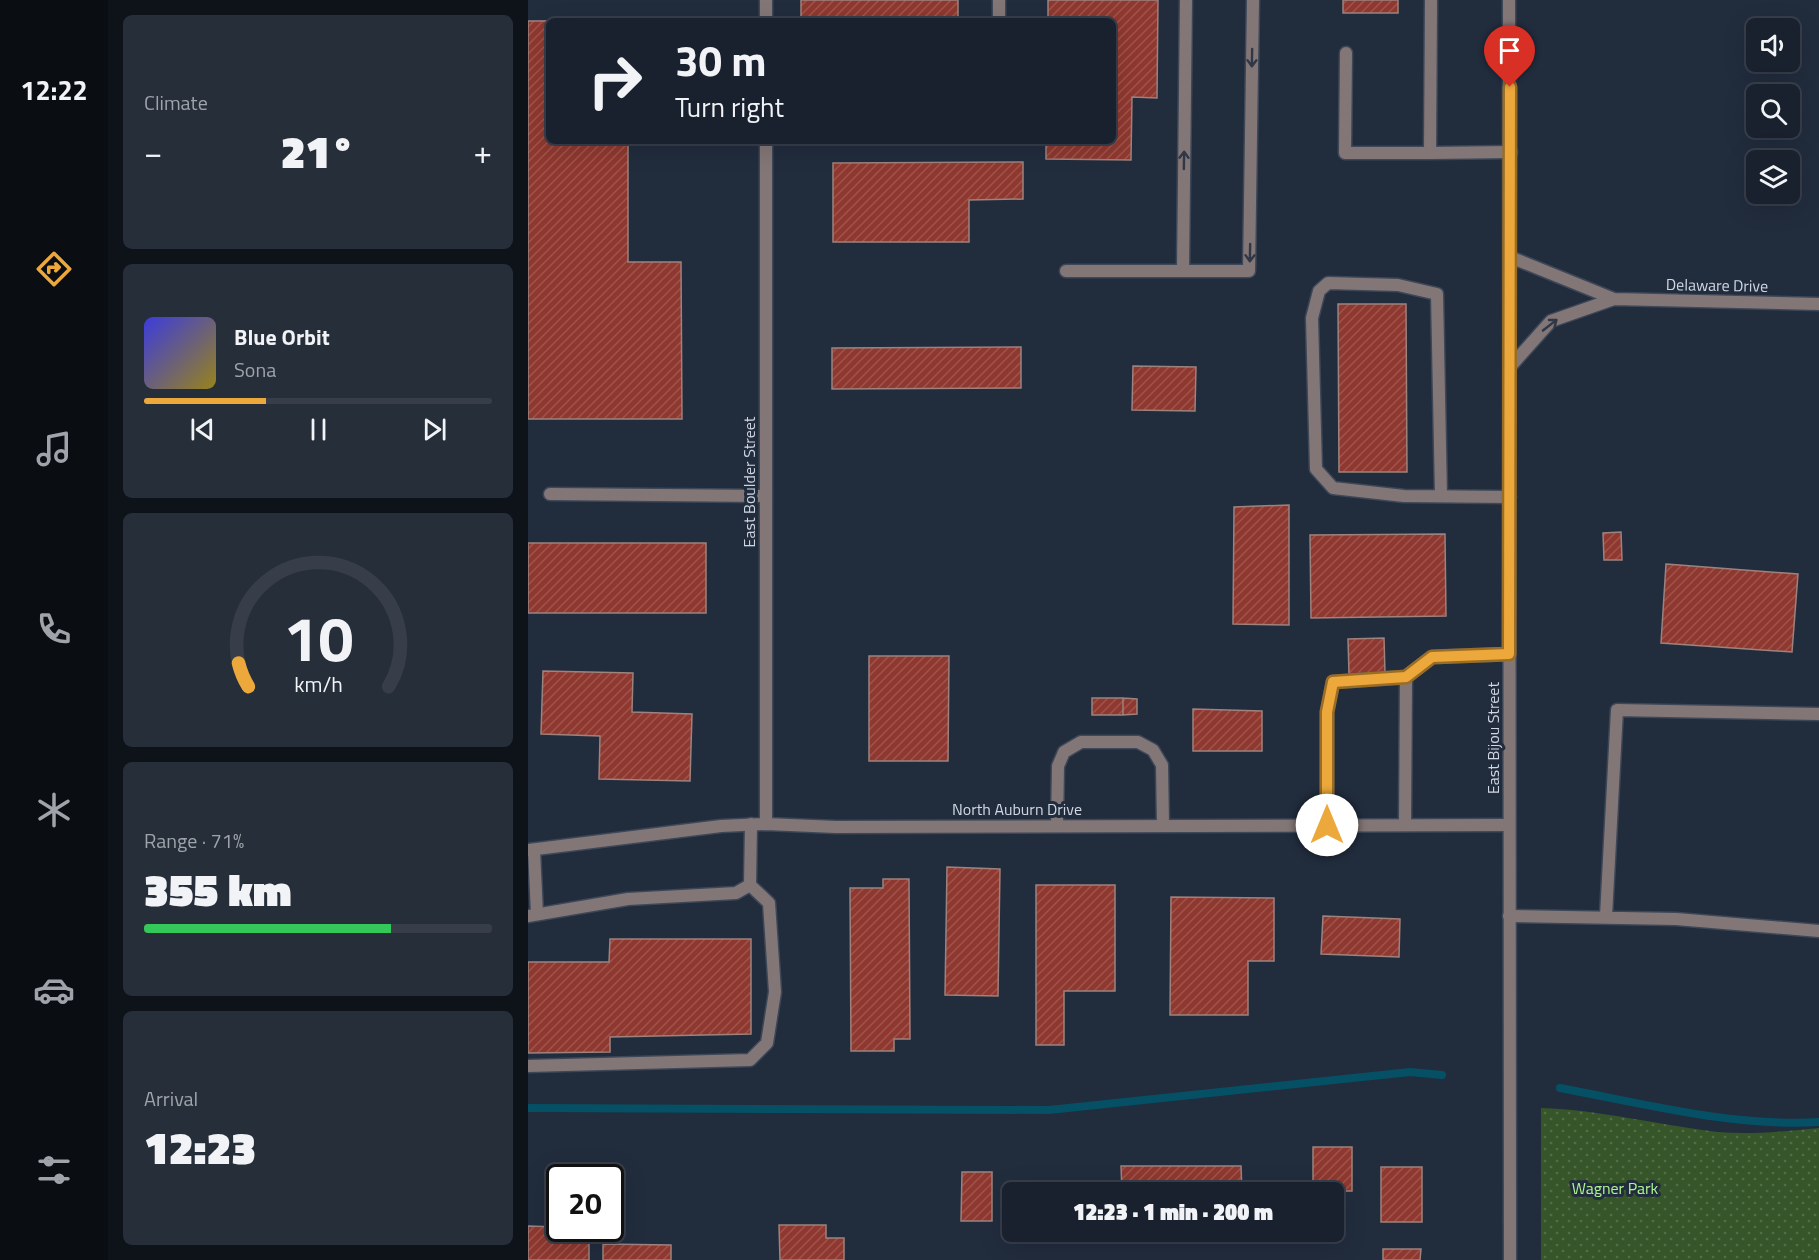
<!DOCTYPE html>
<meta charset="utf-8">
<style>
:root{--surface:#19212e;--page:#262e3a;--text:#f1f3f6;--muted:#9fa3aa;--line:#373e4a;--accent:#eda83b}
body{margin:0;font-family:"Titillium Web",sans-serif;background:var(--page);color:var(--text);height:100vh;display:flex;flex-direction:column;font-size:22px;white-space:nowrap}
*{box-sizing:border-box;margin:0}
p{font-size:20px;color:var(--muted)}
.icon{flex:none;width:33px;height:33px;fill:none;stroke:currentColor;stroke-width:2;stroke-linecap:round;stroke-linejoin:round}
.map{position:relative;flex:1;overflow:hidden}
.sheet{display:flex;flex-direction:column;gap:15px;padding:15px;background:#0e1219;width:420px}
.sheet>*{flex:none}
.top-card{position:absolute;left:18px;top:18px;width:570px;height:126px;border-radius:9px;box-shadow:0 6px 24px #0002,0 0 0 2px var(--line);background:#19212e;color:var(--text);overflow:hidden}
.controls{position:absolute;left:1218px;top:18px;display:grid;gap:12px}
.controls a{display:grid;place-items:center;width:54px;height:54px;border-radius:9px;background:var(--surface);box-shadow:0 6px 24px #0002,0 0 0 2px var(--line);font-size:30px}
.speed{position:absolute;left:18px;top:1164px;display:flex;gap:12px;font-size:30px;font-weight:700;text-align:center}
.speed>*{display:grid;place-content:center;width:78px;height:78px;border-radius:50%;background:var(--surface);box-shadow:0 6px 24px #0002,0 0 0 2px var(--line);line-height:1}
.speed .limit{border:3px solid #111;border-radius:9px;background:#fff;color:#111}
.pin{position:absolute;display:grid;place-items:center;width:51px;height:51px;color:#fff;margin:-62px -26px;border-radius:50% 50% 50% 0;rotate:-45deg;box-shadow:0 0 6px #0007}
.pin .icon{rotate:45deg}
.me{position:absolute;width:66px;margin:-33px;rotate:0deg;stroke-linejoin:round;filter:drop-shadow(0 0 4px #0008)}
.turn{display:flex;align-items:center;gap:21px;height:126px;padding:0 30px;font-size:27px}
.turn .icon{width:78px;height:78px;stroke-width:2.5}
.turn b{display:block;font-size:42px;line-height:51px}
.big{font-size:45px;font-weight:800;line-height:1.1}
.sheet .card{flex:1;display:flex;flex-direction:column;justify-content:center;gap:9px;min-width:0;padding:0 21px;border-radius:9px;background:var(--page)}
.sheet .dial{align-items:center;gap:0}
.dial svg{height:156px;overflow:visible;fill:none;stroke:var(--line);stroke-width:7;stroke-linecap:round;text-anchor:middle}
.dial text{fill:var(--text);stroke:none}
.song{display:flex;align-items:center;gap:18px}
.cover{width:72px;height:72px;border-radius:9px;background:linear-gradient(135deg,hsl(240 70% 55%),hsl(50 70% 35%))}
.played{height:6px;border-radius:3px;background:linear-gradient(90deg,var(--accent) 35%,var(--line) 35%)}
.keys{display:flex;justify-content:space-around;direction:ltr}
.heat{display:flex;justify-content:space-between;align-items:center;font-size:33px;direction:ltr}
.charge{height:9px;border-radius:4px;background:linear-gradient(90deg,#34c759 71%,var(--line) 0)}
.trip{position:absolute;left:474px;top:1182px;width:342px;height:60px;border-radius:9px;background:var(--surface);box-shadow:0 6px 24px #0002,0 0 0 2px var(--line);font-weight:800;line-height:60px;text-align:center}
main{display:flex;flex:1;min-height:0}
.dock{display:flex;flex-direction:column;width:108px;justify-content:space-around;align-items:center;background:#0a0d12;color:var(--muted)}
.dock .icon{width:42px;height:42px}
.dock .selected{color:var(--accent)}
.dock b{font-size:27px;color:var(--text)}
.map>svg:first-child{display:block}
.park{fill:url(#park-dots)}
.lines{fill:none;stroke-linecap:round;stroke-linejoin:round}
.stream{stroke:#055064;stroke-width:8}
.building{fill:url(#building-hatch);stroke:#9d827e;stroke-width:1.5}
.service-casing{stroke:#3d4758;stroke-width:15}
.minor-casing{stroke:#3d4758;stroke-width:15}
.tertiary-casing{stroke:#3d4758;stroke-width:15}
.service{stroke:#837677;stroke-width:12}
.minor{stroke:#837677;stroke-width:12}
.tertiary{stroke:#837677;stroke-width:12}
.oneway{stroke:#303746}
.route-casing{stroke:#9a6d26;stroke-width:15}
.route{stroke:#eda83b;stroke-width:10}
.labels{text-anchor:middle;stroke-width:6;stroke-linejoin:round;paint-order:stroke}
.street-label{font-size:16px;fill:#d0d7e3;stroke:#212c3d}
.park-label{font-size:16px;fill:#adf590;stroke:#212c3d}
</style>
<main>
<nav class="dock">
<b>12:22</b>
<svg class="icon selected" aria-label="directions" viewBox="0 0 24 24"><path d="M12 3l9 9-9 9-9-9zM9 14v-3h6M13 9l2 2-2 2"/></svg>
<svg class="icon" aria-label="music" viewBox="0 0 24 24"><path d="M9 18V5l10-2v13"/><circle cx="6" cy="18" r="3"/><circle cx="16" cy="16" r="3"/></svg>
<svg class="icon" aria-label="phone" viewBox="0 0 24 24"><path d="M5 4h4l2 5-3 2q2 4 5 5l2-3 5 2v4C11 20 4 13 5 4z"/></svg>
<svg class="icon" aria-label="climate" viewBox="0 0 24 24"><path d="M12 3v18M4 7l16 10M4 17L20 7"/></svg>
<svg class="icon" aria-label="car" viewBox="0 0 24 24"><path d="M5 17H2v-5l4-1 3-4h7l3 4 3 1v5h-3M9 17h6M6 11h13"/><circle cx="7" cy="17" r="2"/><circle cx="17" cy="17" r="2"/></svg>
<svg class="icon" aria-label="filters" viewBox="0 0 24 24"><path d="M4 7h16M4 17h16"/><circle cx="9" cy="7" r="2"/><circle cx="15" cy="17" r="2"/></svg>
</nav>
<section class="sheet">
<div class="card"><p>Climate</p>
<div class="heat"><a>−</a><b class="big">21°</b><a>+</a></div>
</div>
<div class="card">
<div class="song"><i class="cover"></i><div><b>Blue Orbit</b><p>Sona</p></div></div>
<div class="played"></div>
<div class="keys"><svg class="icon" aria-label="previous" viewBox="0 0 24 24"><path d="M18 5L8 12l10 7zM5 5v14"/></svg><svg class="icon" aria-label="pause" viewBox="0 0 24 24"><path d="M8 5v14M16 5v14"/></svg><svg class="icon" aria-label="next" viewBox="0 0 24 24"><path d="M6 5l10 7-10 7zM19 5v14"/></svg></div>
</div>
<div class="card dial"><svg viewBox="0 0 100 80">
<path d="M14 69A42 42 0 1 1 86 69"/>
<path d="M14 69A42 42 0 0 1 9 57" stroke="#eda83b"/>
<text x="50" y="56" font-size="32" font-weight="700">10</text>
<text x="50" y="72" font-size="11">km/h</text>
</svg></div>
<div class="card"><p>Range · 71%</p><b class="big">355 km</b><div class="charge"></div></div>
<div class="card"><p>Arrival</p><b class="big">12:23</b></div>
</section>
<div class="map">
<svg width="1291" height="1260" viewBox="0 0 1291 1260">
<defs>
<pattern id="park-dots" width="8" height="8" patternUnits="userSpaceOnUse" patternTransform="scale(1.5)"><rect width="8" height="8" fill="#365529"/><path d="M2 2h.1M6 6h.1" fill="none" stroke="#526d48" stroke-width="1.8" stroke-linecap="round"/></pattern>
<pattern id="building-hatch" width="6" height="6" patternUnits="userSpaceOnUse" patternTransform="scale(1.5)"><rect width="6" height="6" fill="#8f382f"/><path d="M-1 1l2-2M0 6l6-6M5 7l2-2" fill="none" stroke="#9e544d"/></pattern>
</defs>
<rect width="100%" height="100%" fill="#212c3d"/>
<!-- park -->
<path class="park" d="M1013 1108C1073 1110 1130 1125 1190 1132 1224 1135 1258 1131 1291 1128V1260H1013Z"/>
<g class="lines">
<!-- stream -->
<path class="stream" d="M1032 1088C1117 1104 1204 1127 1291 1122
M0 1108 521 1110 882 1072 914 1075"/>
</g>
<!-- building -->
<path class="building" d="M273 0H430V21H273Z
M520 0H630L629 98 604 97 603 160 518 159V141H585V21H520Z
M815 0H870V13H815Z
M174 20 21 21V141H175V145H100V262H153L154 419H0V21Z
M495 162V199L441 200V242H305V163Z
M810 304H878L879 472H811Z
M493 347V388L304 389V348Z
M605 366 668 367 667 411 604 410Z
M761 505V625L705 624 706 507Z
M1093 532 1094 560H1076L1075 533Z
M917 534 918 616 783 618 782 535Z
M0 543H178V613H0Z
M1138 564 1270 574 1264 652 1133 643Z
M856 638 857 673 821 674 820 639Z
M341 656H421L420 761H341Z
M15 671 105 673 104 712 164 714 162 781 71 779 72 736 13 734Z
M564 698H595V715H564Z
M595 698 609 699V714L595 715Z
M665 709 734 711V751H665Z
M419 867 472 869 470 996 417 995Z
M355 879H381L382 1039H366V1051H323L322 888H355Z
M508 885H587V991H536V1045H508Z
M643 897 746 898V961H720V1015H642Z
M795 916 872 919 871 957 793 954Z
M82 939H223V1034L82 1037V1052L0 1053V962H81Z
M785 1147H824V1191H785Z
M593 1166H713L714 1192H594Z
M853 1167H894V1222H853Z
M434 1172H464V1221H433Z
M251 1225H298V1238H316V1260H252Z
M0 1226 61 1228V1260H0Z
M75 1244 143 1245V1260H75Z
M855 1249H893L892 1260H855Z"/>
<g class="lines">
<defs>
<path id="service" d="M658 0 655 271H721L725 0
M903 0 902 153 983 152
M471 21V0
M818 53 817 153H902
M538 271H655
M22 494 238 496
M913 496 909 294 870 285 800 283 791 291 784 318 788 469 805 488 876 496 982 497
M878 677 904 657 981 654
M799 825V712L805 682 878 677 877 825
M529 826 530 766 536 752 553 742H610L625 750 634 765 635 825
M6 850 9 914
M0 916 100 899 208 893 222 885 223 824
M981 916 1148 919 1291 931
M1078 916 1089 710 1291 714
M0 1066 222 1060 239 1043 247 992 241 903 222 885"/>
<path id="minor" d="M238 0V21
M238 141V824
M982 257 1086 299
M982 367 1023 321 1086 299 1291 304
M0 850 193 826 238 824 308 827 981 825"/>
<path id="tertiary" d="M981 0 982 1260"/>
</defs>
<!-- service casing -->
<use href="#service" class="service-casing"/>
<!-- minor casing -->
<use href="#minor" class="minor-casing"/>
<!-- tertiary casing -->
<use href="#tertiary" class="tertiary-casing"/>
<!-- service -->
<use href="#service" class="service"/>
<!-- minor -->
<use href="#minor" class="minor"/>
<!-- tertiary -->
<use href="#tertiary" class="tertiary"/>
</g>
<!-- one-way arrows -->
<defs><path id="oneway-shaft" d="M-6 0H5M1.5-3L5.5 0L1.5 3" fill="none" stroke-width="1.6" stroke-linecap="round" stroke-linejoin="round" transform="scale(1.5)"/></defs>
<g class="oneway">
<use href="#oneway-shaft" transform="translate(724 58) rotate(91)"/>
<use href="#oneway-shaft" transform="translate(656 160) rotate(-89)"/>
<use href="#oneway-shaft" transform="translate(722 253) rotate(91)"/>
<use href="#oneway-shaft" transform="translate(1022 325) rotate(-38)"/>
</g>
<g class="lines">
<defs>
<path id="route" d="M799 825V712L805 682 878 677 904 657 981 654 982 87"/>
</defs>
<!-- route casing -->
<use href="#route" class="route-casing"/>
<!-- route -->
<use href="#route" class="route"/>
</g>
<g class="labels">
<!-- street labels -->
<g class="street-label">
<text transform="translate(1189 285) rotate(1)" y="6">Delaware Drive</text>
<text transform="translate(221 482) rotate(-90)" y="6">East Boulder Street</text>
<text transform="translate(965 738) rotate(-90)" y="6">East Bijou Street</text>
<text x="489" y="815">North Auburn Drive</text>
</g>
<!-- park labels -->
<g class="park-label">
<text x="1087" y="1194">Wagner Park</text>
</g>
</g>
</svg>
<div class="controls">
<a><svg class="icon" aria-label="sound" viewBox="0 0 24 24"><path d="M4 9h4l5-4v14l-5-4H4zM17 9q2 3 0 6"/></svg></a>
<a><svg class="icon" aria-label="search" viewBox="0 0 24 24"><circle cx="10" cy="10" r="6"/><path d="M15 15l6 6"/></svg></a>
<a><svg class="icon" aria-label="layers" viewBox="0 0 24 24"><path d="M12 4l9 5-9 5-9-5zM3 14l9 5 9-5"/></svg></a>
</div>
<div class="speed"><div class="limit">20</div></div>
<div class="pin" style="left:982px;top:87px;background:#d93025"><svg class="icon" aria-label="arrive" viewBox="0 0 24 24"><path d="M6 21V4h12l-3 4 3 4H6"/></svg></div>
<svg class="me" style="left:799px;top:825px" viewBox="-20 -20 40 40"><circle r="19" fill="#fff"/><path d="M0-13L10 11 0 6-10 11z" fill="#eda83b"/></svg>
<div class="trip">12:23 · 1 min · 200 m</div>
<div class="top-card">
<div class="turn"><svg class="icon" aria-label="right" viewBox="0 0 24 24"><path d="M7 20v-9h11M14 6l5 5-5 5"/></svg><div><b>30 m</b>Turn right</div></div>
</div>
</div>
</main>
